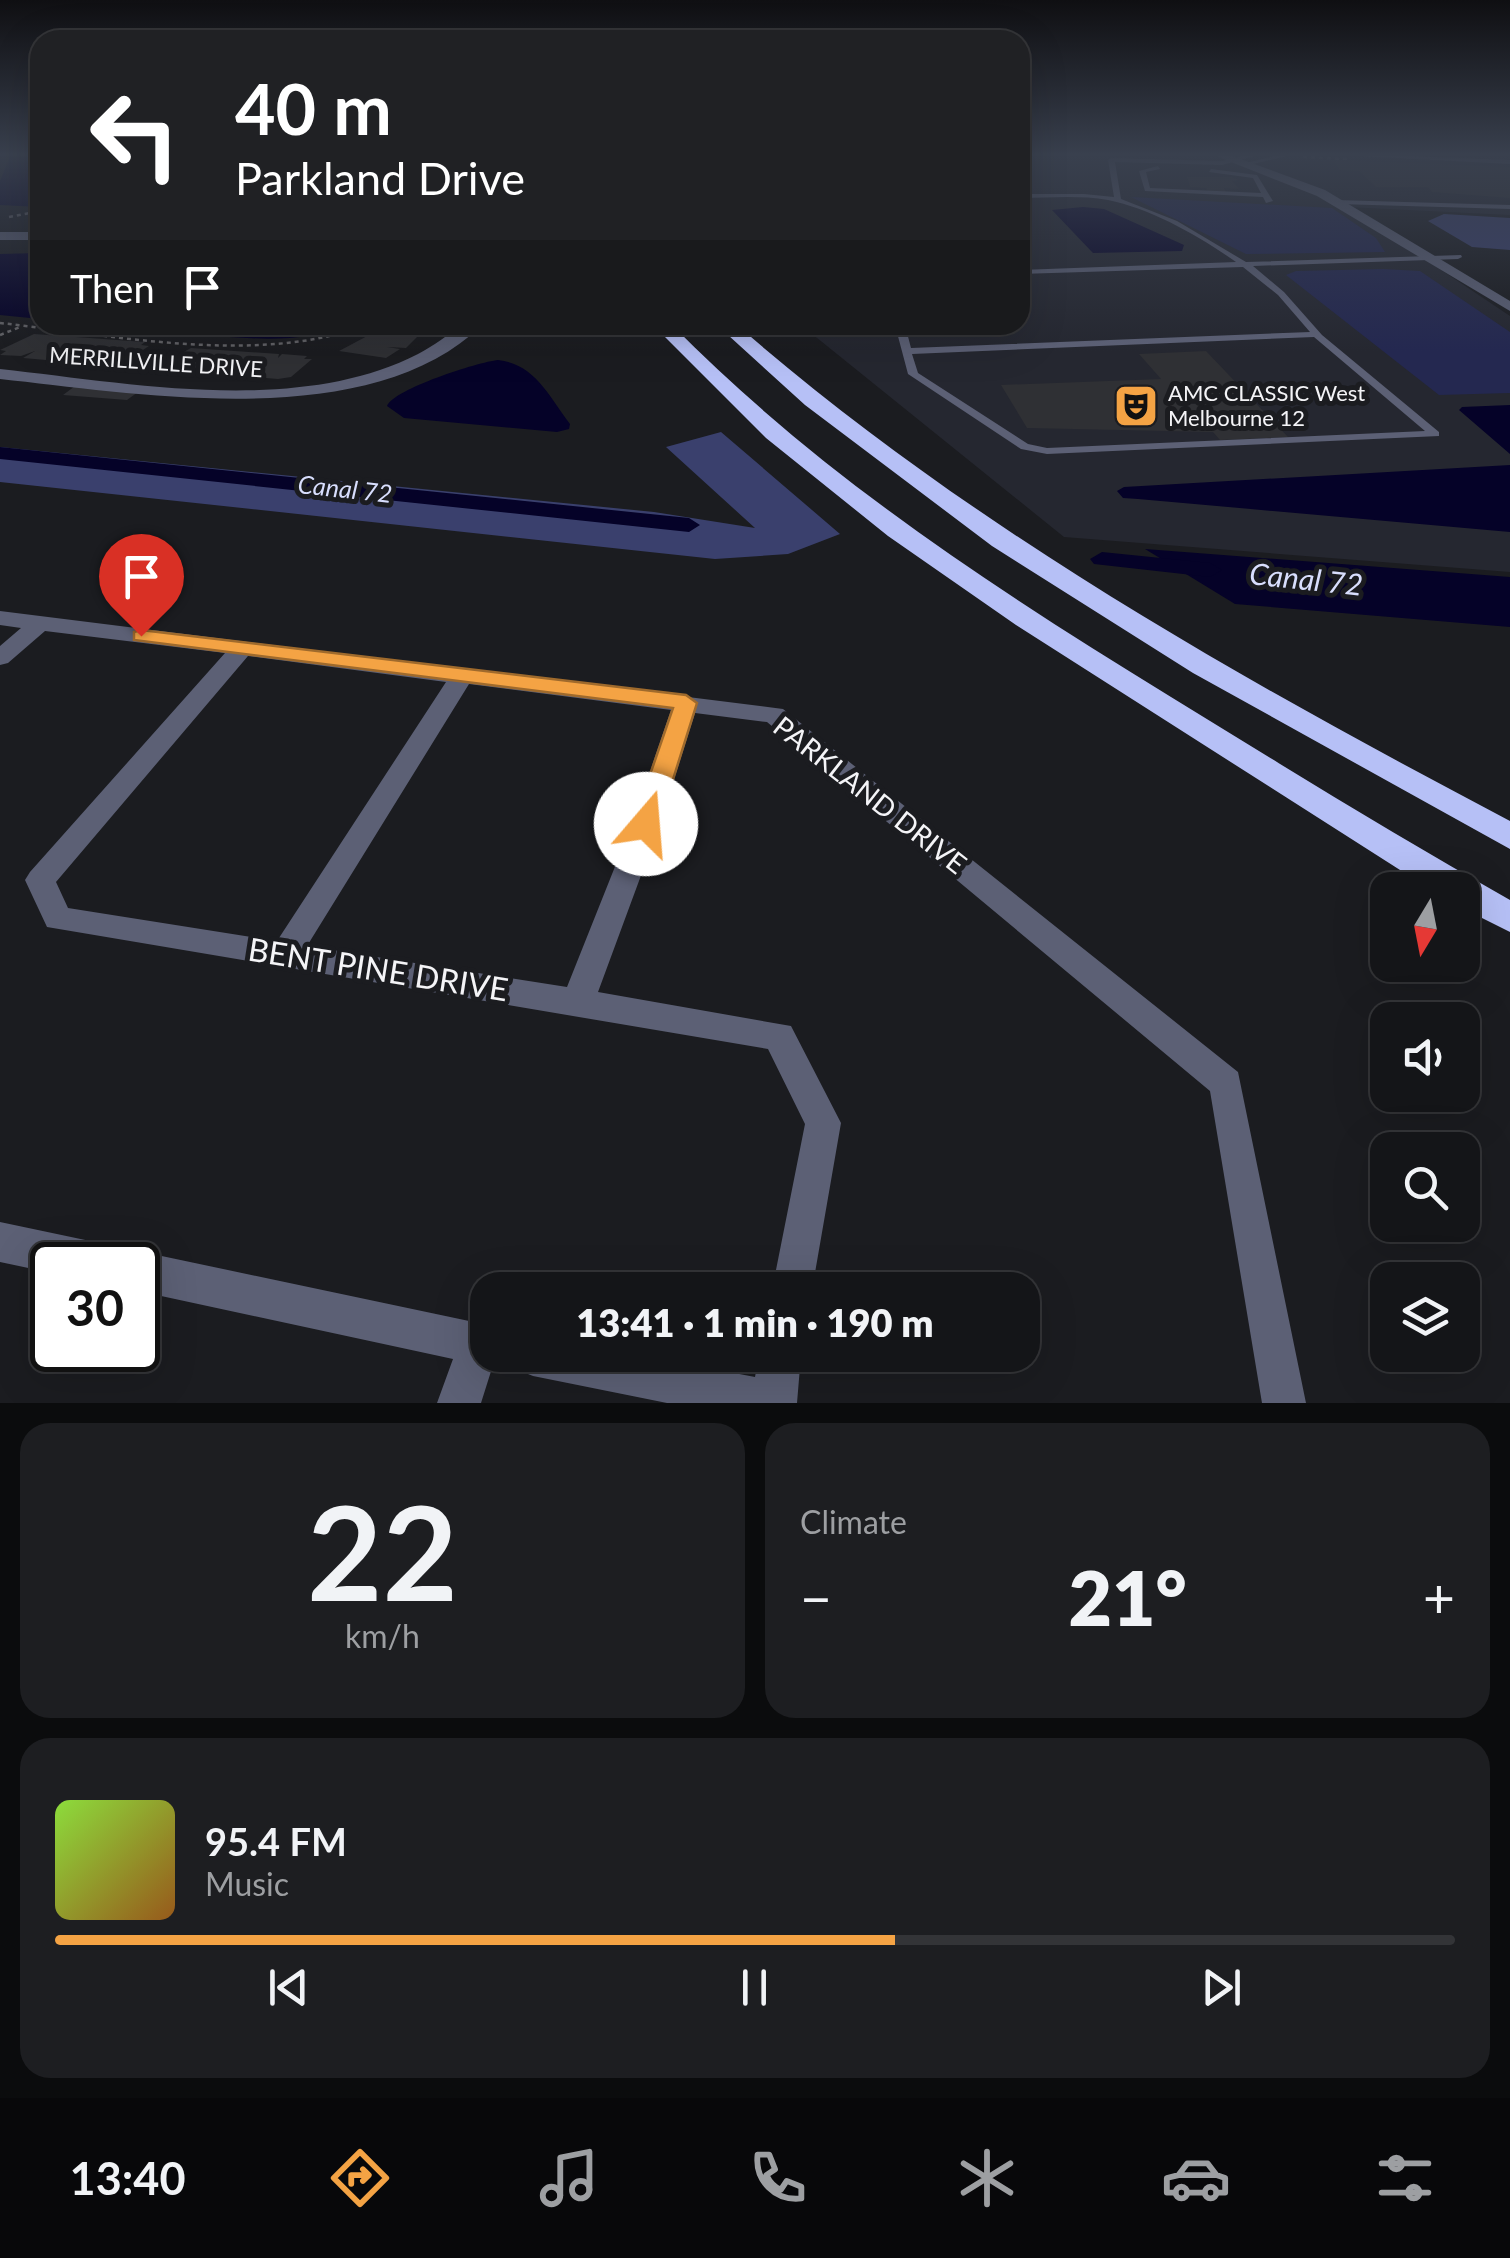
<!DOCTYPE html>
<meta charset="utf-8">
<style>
:root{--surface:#141518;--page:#1d1e21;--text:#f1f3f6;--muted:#9d9fa2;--line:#333437;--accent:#f4a344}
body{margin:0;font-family:Lato,sans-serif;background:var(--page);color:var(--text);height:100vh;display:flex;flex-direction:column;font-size:38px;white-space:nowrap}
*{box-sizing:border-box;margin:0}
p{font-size:32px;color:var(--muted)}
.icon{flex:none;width:55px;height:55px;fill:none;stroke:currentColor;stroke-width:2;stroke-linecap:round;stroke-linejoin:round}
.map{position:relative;height:1403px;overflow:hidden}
.panel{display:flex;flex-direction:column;gap:20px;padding:20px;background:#0b0c0d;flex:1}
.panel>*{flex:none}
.banner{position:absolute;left:30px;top:30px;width:1000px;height:305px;border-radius:30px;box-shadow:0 10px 40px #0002,0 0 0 2px var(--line);background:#202124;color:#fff;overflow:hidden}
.needle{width:65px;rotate:190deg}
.fabs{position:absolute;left:1370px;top:872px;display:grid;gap:20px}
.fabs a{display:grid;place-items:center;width:110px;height:110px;border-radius:20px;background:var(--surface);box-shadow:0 10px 40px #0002,0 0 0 2px var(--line);font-size:50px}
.speed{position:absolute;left:30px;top:1242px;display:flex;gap:20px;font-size:50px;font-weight:700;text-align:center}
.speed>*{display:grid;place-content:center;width:130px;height:130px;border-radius:50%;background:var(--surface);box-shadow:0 10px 40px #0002,0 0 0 2px var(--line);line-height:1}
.speed .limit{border:5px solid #111;border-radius:15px;background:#fff;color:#111}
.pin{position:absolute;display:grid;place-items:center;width:85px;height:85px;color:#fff;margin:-102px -42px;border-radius:50% 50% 50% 0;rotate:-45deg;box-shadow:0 0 10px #0007}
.pin .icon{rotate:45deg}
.me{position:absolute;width:110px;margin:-55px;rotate:18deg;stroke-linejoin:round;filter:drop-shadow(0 0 8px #0008)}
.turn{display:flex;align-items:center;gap:35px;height:210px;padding:0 40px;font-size:45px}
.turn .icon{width:130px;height:130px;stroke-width:2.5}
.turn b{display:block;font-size:70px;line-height:85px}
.then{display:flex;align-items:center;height:95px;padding:0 40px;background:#0003;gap:20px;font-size:38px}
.big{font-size:75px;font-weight:800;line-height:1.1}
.panel .card{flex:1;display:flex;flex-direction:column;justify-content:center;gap:15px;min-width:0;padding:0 35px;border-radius:30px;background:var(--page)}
.panel .dial{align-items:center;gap:0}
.dial b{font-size:130px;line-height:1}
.song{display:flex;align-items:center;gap:30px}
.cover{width:120px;height:120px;border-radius:15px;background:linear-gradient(135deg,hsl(90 70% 55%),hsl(30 70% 35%))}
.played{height:10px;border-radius:5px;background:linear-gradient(90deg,var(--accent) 60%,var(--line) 60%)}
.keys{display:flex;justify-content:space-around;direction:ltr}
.heat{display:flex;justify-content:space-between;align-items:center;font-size:55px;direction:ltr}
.panel .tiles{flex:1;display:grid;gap:20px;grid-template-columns:1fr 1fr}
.card:last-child{grid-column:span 2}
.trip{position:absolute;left:470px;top:1272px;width:570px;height:100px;border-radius:30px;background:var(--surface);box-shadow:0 10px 40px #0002,0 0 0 2px var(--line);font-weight:800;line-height:100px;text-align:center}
.dock{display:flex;height:160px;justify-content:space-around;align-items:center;background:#08080a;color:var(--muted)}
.dock .icon{width:70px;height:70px}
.dock .active{color:var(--accent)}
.dock b{font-size:45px;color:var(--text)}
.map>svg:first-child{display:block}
.built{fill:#252730}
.green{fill:#242850}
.forest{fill:#3a406d}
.water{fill:#050228}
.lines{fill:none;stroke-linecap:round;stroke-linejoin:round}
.canal{fill:#050228;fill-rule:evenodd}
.building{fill:#2f3034}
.path{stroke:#626266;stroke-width:2.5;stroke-dasharray:4 4;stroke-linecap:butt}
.service{fill:#5c6075;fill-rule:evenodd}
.minor{fill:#5c6075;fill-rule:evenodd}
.tertiary{fill:#5c6075;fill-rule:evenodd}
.motorway{fill:#b6c0f6;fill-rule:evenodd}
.route{fill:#f4a344;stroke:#9f6a2c;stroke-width:2.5}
.labels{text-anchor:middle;stroke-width:10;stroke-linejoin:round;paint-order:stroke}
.far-street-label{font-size:22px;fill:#f4f4f7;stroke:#1b1c20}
.far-poi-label{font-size:22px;fill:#f4f4f7;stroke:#1b1c20;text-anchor:start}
.far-water-label{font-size:25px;font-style:italic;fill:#d8defd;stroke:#1b1c20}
.street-label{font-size:28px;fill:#f4f4f7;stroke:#1b1c20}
.water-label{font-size:30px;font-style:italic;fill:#d8defd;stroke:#1b1c20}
.near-street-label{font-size:32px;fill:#f4f4f7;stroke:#1b1c20}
</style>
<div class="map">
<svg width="1510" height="1403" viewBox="0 0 1510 1403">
<rect width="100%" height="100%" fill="#1b1c20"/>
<!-- built -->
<path class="built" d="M1020 154H1510V215L1347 207 1510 316V572L1064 537 801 325H1020Z"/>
<!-- green -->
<path class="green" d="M1131 197 1332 208 1376 238 1385 252 1246 254Z
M1383 269 1420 271 1510 332V393L1439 395 1286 275 1296 271Z"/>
<!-- forest -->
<path class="forest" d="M1444 214 1510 218V250L1472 247 1428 221Z
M721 432 840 534 788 554 715 559 0 482V447L654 512 755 528 666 447Z"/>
<!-- water -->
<path class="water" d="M11 154H40V207L0 205V181Z
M1083 207 1104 209 1184 245 1182 251 1093 253 1052 210Z
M40 253V319L0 315V254Z
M121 325H345C287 353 186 330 121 325Z
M498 360C535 364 549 396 570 424L569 429 557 432 404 418 387 406C394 389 478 362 498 360Z
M1510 405V454L1459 410 1462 407Z
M1510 465V532L1138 499 1123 498 1117 491 1124 487Z
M1145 549 1510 577V627L1235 604Z"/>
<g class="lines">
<!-- canal -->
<path class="canal" d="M0 447 689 518 700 525 689 532 0 459Z
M1102 552 1210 563 1222 570 1210 577 1094 564 1090 559Z"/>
</g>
<!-- building -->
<path class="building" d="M1333 160 1510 167V198L1432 192 1428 187H1376L1359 171 1340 170Z
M1187 177H1231L1239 180 1232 181 1239 189 1224 188 1227 195 1209 194 1206 188 1190 187Z
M388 325H440L422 332 406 348 387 347 400 349 386 358 339 351Z
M34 334 145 342 141 345 149 346 123 363 111 365 87 363 97 356 81 363 23 358 35 351 21 356 0 355 6 351 0 350Z
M191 348 279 354 278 358 282 354 307 356 304 359H312L291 377 278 379 253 377 262 370 257 369 247 378 187 372 197 364 184 370 162 369 167 365H160Z
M1206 351 1288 437 1220 440 1213 432 1027 428 1001 385 1161 379 1139 354Z
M75 386 138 392 127 400 63 395Z"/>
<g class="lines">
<!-- path -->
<path class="path" d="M1303 157 1347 159
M9 217 40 211
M0 323C112 335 259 366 366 325
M0 335 20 327"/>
<!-- service -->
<path class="service" d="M1250 154H1262L1222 165 1115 162 1121 199 1177 221 1246 262 1461 255 1462 257 1458 259 1253 266 1284 292 1322 335 1439 432V436L1047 454 1021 449 908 374 895 325H905L911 348 1310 332 1278 295 1243 267 1020 274V270L1236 262C1199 236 1152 209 1108 200 1079 195 1049 198 1020 198V194H1084L1114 197 1108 160 1111 158 1222 161ZM1314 337 1425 431 1047 448 1028 444 918 373 912 354Z
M1282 154H1296L1249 165 1246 163Z
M1356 154 1510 160V164L1359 156Z
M1158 166 1160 169 1146 172 1150 188 1261 193 1253 178 1209 172 1211 169 1257 175 1273 201 1266 203 1263 197 1145 191 1139 171Z
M1335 200 1510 205V209L1338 204Z"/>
<!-- minor -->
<path class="minor" d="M0 232H40V240H0Z
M463 325H482C370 434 140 394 0 379V369C129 383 297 416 418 354 434 346 448 334 463 325Z
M0 611 783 709 1238 1072 1306 1403H1262L1210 1091 767 722 695 713 660 824 598 992 791 1026 841 1123 812 1290H772L805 1124 768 1049 47 927 25 880 30 872 225 653 45 631 8 663 0 665V646L21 628 0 625ZM248 656 446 682 277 941 68 908 56 882ZM469 684 671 710 632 824 567 987 307 946Z
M0 1222 109 1245 123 1251 125 1256 138 1251 488 1325V1355H505L493 1365 481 1403H437L453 1359 138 1291V1265H52V1273L0 1262Z
M512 1355H640L755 1377 759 1355H801L797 1403H667L533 1376 518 1370Z"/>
<!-- tertiary -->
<path class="tertiary" d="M1211 154H1227L1325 190 1510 301V311L1317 196Z"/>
<!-- motorway -->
<path class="motorway" d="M653 325H672C820 475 992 587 1171 697 1283 766 1395 835 1510 900V932L1462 908V890H1433L1411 877 1016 625 888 536 766 438Z
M717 325H737C971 528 1237 677 1510 821V849L1193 673 992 546 805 405Z"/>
</g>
<!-- sky -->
<linearGradient id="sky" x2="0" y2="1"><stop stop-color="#0f0f12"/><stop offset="0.44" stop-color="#39404e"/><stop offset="1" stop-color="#39404e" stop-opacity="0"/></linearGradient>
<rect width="1510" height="351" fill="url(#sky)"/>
<!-- route -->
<path class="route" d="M141 630 686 695 697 703 659 824 646 834 633 824 673 708 134 640V632Z"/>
<!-- icons -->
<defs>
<symbol id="theatre-square" viewBox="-11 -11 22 22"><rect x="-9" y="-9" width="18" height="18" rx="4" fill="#f4a344" stroke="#1b1c20"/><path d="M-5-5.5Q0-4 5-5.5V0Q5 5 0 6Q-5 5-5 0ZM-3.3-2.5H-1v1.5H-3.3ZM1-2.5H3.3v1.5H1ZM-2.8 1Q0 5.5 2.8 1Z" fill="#111"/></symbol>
</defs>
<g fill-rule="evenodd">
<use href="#theatre-square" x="1111" y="381" width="50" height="50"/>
</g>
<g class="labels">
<!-- far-street labels -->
<g class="far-street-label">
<text transform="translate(156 362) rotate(4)" y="8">MERRILLVILLE DRIVE</text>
</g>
<!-- far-poi labels -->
<g class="far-poi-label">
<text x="1168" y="401">AMC CLASSIC West<tspan x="1168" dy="25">Melbourne 12</tspan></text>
</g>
<!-- far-water labels -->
<g class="far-water-label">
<text transform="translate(345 489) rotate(6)" y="9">Canal 72</text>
</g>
<!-- street labels -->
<g class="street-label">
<text transform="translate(870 795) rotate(38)" y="10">PARKLAND DRIVE</text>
</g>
<!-- water labels -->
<g class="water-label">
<text transform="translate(1306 580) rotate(6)" y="10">Canal 72</text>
</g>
<!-- near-street labels -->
<g class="near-street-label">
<text transform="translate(378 970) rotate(9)" y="11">BENT PINE DRIVE</text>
</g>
</g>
</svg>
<div class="fabs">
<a><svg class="needle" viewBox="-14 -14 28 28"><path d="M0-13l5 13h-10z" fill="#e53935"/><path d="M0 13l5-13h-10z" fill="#9d9fa2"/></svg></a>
<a><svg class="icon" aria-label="sound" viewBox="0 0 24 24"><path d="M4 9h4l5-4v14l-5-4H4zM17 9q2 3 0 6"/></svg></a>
<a><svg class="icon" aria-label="search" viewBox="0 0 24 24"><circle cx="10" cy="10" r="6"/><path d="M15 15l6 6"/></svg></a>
<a><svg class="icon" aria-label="layers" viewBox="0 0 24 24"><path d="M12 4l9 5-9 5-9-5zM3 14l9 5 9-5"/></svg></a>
</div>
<div class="speed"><div class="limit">30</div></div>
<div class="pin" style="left:141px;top:636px;background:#d93025"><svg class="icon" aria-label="arrive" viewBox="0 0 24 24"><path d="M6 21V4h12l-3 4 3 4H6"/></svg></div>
<svg class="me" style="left:646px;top:824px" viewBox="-20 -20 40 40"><circle r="19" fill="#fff"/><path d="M0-13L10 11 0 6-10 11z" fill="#f4a344"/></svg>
<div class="trip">13:41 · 1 min · 190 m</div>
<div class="banner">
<div class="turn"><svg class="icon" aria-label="left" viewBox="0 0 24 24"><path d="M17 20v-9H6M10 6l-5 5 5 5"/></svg><div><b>40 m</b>Parkland Drive</div></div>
<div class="then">Then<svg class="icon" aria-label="arrive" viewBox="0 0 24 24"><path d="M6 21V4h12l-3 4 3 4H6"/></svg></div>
</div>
</div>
<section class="panel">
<div class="tiles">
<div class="card dial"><b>22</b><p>km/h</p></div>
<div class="card"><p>Climate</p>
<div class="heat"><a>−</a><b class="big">21°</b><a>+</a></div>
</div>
<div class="card">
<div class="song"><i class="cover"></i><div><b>95.4 FM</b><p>Music</p></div></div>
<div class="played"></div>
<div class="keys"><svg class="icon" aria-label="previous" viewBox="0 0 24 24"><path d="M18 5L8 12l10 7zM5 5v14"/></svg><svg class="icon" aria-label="pause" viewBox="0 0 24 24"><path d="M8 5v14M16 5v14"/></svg><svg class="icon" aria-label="next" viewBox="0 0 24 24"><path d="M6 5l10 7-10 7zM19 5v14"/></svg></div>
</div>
</div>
</section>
<nav class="dock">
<b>13:40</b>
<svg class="icon active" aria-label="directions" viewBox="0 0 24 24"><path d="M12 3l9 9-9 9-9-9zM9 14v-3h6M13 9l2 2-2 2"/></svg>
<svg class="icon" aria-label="music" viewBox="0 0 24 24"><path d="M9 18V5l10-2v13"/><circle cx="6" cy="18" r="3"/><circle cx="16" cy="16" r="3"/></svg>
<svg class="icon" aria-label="phone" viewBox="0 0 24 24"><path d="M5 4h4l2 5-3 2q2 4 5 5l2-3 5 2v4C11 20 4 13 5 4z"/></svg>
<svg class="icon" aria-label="climate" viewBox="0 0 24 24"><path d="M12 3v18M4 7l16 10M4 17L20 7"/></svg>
<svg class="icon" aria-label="car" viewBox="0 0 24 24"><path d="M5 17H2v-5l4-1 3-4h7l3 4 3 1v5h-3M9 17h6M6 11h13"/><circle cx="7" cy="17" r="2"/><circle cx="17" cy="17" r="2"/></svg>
<svg class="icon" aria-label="filters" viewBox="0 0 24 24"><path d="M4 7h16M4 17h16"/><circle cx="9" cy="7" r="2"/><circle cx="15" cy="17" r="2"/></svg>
</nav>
